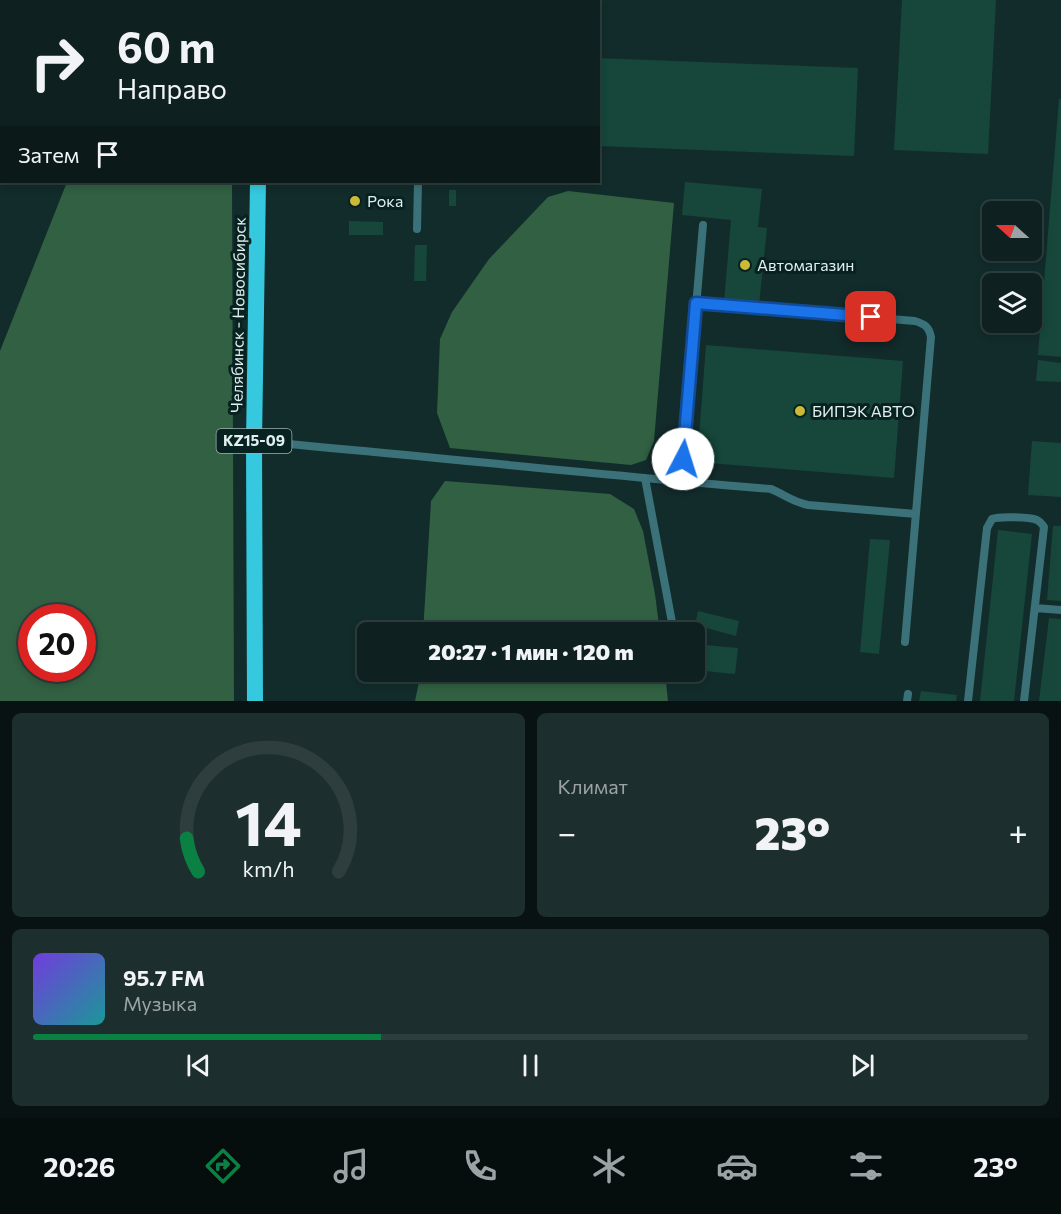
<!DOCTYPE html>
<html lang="ru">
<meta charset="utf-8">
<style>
:root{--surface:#0e2120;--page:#1c2e2d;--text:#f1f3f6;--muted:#9ba3a5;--line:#2e3e3e;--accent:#0b8043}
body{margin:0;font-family:Commissioner,sans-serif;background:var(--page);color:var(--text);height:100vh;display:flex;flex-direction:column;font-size:22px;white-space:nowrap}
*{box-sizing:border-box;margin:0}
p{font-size:20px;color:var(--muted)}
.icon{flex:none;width:33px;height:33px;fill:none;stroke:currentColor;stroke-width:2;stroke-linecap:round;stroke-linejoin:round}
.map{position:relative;height:701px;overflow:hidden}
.side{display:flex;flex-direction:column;gap:12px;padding:12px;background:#081212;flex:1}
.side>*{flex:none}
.top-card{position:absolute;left:0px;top:0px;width:600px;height:183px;box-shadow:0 3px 9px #0003,0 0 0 2px var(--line);background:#0e2120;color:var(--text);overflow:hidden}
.needle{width:39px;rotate:291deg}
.tools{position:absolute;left:982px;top:201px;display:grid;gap:12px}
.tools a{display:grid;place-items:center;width:60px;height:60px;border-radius:9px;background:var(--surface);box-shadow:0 3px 9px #0003,0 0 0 2px var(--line);font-size:30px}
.speed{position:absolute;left:18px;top:604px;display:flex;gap:12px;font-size:30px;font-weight:700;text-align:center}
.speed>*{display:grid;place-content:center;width:78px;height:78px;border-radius:50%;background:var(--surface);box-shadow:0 3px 9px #0003,0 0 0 2px var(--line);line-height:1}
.speed .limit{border:9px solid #d22;background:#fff;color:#111}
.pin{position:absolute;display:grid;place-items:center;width:51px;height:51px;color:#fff;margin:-26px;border-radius:12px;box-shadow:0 3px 9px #0006}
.me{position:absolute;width:66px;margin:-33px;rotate:5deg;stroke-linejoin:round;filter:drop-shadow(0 0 4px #0008)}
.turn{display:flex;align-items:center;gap:21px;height:126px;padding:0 18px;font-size:27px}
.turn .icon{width:78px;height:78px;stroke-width:2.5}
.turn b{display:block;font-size:42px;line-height:51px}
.then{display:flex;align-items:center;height:57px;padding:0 18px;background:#0003;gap:12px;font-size:22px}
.big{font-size:45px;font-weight:800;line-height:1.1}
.side .tile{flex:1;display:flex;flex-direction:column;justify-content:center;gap:9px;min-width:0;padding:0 21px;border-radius:9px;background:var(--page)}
.side .dial{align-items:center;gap:0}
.dial svg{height:156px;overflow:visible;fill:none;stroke:var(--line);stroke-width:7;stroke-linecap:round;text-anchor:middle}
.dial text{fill:var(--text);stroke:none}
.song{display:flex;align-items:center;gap:18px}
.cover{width:72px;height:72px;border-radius:9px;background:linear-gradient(135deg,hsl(260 70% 55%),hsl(180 70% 35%))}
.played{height:6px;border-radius:3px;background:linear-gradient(90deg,var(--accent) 35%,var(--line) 35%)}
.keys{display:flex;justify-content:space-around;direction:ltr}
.heat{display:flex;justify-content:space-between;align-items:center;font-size:33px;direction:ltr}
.side .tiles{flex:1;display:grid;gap:12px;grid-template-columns:1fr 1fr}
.tile:last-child{grid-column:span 2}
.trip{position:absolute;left:357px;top:622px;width:348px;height:60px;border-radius:9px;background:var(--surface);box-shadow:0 3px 9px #0003,0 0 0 2px var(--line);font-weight:800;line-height:60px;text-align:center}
.tab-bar{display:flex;height:96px;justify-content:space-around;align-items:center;background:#060d0d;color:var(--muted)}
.tab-bar .icon{width:42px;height:42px}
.tab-bar .current{color:var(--accent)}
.tab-bar b{font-size:27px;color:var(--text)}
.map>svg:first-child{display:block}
.forest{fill:#316042;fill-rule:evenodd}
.building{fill:#16473a}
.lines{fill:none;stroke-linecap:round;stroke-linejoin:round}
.service{stroke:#3b7179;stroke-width:8}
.trunk{stroke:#35c8de;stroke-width:16}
.route-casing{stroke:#114b97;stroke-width:15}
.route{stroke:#1a73e8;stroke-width:10}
.poi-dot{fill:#cdb938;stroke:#072221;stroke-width:2}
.labels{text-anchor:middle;stroke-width:6;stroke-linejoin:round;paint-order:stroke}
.shield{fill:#072221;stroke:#a0b2b1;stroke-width:1.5}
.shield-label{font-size:15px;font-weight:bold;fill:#e1f0ef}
.poi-label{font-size:16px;fill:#e1f0ef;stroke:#072221;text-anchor:start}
.street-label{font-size:16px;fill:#e1f0ef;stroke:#072221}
</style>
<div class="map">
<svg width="1061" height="701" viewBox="0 0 1061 701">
<rect width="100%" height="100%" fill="#122c2b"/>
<!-- forest -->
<path class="forest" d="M67 182H232L234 701H0V351ZM32 618H82V669H32Z
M568 191 674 203 654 441 646 460 631 465 450 448 437 413 440 339 452 312 489 259 548 197Z
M445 481 610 494 634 509 643 531 655 594 660 633H423L431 501Z
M421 672H665L668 701H415Z"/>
<!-- building -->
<path class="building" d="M902 0H996L988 154 894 150Z
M598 58 858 68 854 156 598 146Z
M1059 99H1061V357L1038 355Z
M685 182 762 189 758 227 767 228 759 305 724 302 731 220 682 215Z
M449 190H456V206H449Z
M349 221 383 222V235H349Z
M415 245H427L426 281H414Z
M706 345 903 361 894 478 697 462Z
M1038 360 1061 363V382L1036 381Z
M1032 441 1061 443V497L1028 495Z
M1053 526H1061V601L1047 600Z
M998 530 1032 534 1014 701H980Z
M870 539 890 540 879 654 860 652Z
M698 611 739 621 736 636 695 625Z
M1049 618 1061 619V701H1039Z
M694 644 738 648 735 674 694 670Z
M921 691 957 695 956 701H919Z"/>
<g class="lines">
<!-- service -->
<path class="service" d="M417 229 418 182
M696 303 915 321C925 324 929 327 931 337L905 642
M254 441C426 456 599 475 771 489 785 495 793 502 808 505L916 514
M645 478 674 633
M681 482 703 225
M1035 608 1061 610
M907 701 908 694
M968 701 987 528 992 519C999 516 1029 517 1037 520 1041 522 1041 523 1044 527L1024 701"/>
<!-- trunk -->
<path class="trunk" d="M263 2V0
M255 701 254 441 258 182"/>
</g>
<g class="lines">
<defs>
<path id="route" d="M683 459 696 303 871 317"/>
</defs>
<!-- route casing -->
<use href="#route" class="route-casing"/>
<!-- route -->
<use href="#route" class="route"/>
</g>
<!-- markers -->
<g class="poi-dot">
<circle cx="355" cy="201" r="6"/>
<circle cx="745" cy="265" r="6"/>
<circle cx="800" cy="411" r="6"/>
</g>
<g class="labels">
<!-- shield labels -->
<rect class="shield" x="216.5" y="429" width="75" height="24" rx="4.5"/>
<g class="shield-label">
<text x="254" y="446">KZ15-09</text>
</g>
<!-- poi labels -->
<g class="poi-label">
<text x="367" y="207">Рока</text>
<text x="757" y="271">Автомагазин</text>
<text x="812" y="417">БИПЭК АВТО</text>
</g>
<!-- street labels -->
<g class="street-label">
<text transform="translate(238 315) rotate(-89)" y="6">Челябинск - Новосибирск</text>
</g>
</g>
</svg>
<div class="tools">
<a><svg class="needle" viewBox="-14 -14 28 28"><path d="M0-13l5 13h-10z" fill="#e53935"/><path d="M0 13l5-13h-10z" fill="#9ba3a5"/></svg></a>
<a><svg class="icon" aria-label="layers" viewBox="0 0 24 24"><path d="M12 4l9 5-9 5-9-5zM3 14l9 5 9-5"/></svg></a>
</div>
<div class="speed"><div class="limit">20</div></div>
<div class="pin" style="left:871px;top:317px;background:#d93025"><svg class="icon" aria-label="arrive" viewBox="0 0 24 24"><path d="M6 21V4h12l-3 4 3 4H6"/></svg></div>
<svg class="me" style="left:683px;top:459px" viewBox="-20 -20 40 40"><circle r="19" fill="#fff"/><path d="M0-13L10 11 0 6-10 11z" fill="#1a73e8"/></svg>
<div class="trip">20:27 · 1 мин · 120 m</div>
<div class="top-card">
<div class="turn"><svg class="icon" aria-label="right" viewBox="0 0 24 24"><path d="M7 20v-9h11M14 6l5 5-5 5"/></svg><div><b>60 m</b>Направо</div></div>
<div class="then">Затем<svg class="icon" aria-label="arrive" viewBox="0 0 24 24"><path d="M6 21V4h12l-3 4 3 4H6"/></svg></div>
</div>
</div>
<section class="side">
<div class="tiles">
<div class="tile dial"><svg viewBox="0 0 100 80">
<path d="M14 69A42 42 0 1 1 86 69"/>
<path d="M14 69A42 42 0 0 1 8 52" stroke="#0b8043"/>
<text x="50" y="56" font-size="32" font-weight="700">14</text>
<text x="50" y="72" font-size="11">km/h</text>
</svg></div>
<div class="tile"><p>Климат</p>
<div class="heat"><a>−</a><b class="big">23°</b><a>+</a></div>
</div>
<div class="tile">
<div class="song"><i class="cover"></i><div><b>95.7 FM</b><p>Музыка</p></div></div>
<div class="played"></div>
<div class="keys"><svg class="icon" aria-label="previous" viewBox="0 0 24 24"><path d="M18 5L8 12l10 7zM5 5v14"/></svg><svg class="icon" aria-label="pause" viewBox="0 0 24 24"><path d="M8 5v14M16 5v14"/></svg><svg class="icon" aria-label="next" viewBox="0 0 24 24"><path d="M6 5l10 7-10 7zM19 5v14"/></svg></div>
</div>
</div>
</section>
<nav class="tab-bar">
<b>20:26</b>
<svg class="icon current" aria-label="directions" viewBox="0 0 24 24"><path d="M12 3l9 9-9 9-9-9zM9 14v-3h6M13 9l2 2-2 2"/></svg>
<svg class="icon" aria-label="music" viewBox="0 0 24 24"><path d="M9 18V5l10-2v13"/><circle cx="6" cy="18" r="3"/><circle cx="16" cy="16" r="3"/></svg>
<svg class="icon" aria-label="phone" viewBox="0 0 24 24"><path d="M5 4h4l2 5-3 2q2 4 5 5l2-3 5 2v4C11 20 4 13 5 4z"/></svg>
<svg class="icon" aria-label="climate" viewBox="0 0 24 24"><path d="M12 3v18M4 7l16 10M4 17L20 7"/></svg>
<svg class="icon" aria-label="car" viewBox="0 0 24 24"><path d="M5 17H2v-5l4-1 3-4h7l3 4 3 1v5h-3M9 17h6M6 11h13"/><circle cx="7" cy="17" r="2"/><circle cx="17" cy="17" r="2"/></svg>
<svg class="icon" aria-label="filters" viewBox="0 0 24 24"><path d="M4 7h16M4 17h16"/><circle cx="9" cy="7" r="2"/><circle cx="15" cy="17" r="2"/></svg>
<b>23°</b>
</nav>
